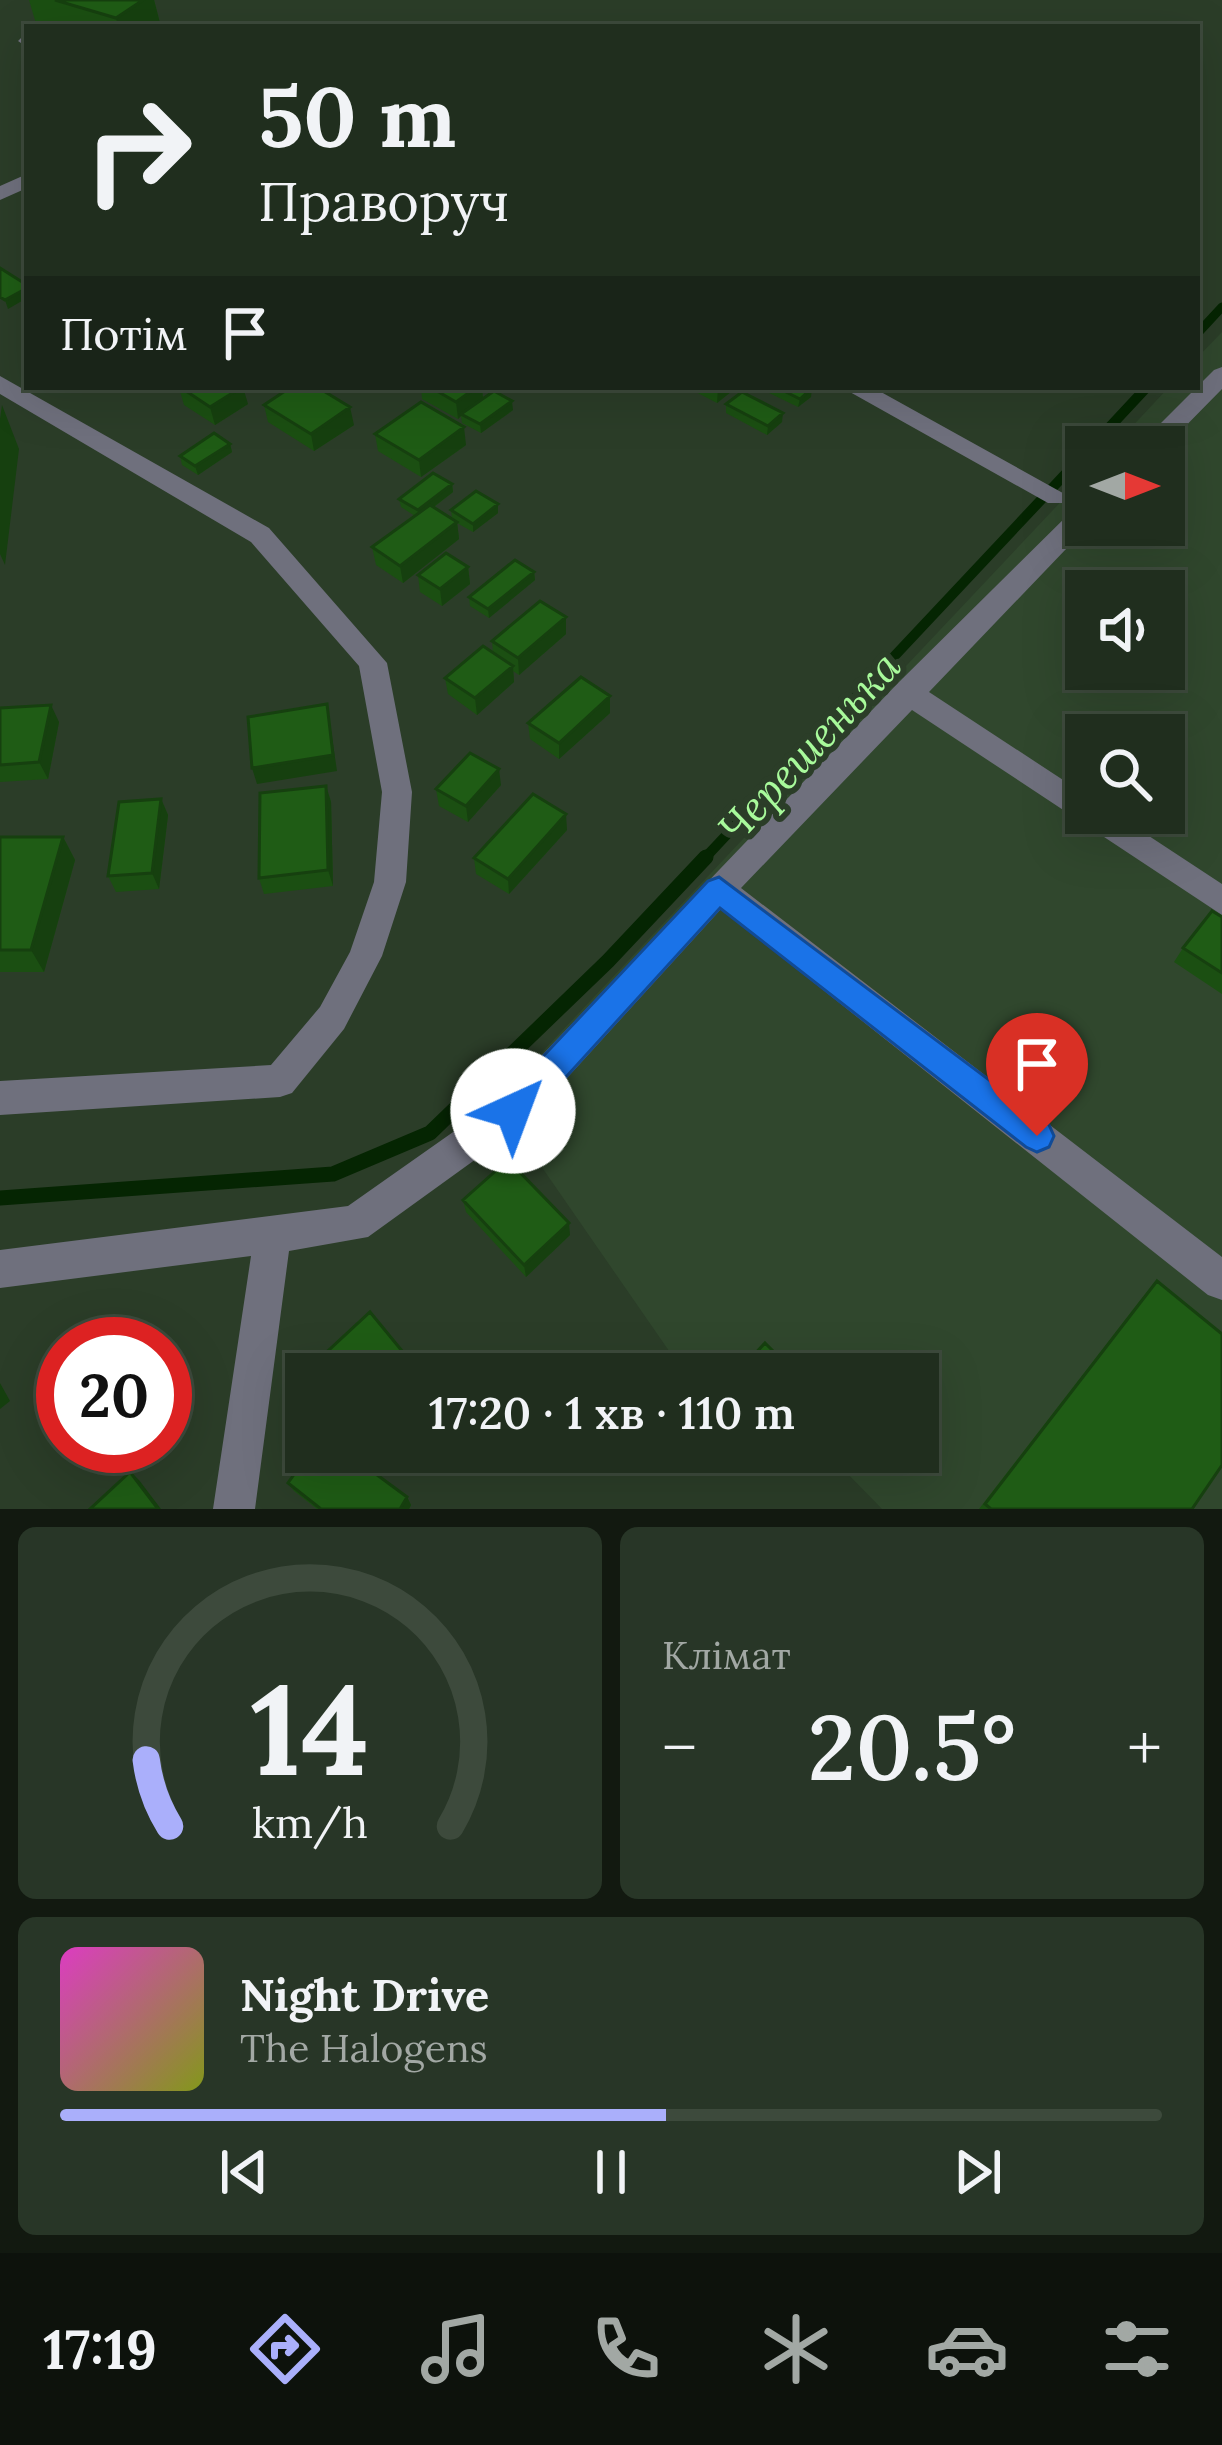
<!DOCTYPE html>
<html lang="uk">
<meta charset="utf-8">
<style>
:root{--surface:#202e1e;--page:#283627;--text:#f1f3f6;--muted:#a2a8a4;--line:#3d4a3c;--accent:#aaaffb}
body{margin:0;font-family:Lora,serif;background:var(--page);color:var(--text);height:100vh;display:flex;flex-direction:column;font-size:45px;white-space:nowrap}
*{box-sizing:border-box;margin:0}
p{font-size:39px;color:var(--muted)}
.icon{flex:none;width:66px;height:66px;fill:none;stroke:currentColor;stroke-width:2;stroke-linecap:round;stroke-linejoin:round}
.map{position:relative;height:1509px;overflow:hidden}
.sheet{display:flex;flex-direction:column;gap:18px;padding:18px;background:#121910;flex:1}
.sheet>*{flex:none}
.banner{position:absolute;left:24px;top:24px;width:1176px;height:366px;border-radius:0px;box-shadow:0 12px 48px #0002,0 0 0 3px var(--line);background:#202e1e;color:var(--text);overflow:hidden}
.needle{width:78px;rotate:90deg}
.tools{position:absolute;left:1065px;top:426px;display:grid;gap:24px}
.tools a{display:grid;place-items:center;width:120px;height:120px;border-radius:0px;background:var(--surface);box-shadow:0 12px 48px #0002,0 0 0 3px var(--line);font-size:60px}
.speed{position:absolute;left:36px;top:1317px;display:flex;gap:24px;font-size:60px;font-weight:700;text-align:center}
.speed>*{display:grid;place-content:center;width:156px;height:156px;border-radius:50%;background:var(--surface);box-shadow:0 12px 48px #0002,0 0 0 3px var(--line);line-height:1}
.speed .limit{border:18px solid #d22;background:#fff;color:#111}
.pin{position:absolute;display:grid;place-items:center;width:102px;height:102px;color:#fff;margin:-123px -51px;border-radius:50% 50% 50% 0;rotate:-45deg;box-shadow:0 0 12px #0007}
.pin .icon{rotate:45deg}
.me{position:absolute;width:132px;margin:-66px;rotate:43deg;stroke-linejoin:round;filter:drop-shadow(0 0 9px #0008)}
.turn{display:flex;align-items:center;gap:42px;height:252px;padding:0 36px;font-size:54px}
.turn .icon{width:156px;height:156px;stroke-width:2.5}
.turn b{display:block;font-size:84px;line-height:102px}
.then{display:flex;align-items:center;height:114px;padding:0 36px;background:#0003;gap:24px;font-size:45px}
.big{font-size:90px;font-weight:600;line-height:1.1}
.sheet .widget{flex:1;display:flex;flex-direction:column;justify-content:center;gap:18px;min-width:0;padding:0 42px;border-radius:18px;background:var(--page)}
.sheet .dial{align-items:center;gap:0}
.dial svg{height:312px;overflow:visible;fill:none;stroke:var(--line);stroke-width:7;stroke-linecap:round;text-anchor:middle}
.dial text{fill:var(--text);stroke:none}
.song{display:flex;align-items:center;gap:36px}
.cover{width:144px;height:144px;border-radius:18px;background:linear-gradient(135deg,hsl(310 70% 55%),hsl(70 70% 35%))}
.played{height:12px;border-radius:6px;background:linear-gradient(90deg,var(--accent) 55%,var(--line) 55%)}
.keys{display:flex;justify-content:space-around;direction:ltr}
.heat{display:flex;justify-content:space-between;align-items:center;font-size:66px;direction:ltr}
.sheet .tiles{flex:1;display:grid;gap:18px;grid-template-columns:1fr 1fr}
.widget:last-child{grid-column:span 2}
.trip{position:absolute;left:285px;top:1353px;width:654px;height:120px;border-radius:0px;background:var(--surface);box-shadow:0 12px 48px #0002,0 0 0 3px var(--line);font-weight:600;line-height:120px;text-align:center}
.tab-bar{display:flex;height:192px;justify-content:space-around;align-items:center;background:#0d120c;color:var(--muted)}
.tab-bar .icon{width:84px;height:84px}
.tab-bar .current{color:var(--accent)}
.tab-bar b{font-size:54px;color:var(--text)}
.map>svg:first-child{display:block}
.built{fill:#30472d;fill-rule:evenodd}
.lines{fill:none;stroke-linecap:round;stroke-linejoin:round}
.stream-far2{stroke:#052502;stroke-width:9}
.stream-far1{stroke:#052502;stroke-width:10}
.stream{stroke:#052502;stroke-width:15}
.minor{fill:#6f707d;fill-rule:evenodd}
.wall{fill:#1b4f12}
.shaded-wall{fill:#16400f}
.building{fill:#1f5c15;stroke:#16400f;stroke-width:3}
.route{fill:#1a73e8;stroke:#114b97;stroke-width:3}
.labels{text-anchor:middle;stroke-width:12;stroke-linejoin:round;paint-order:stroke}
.water-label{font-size:42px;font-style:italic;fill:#a8fa9b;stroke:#2b3d28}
</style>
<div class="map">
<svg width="1222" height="1509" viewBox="0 0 1222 1509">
<rect width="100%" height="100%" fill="#2b3d28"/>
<!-- built -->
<path class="built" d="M1222 332V1509H882L840 1466 809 1452H918V1374H685L496 1101 1086 475V525H1164V447H1113L1169 387H1197V358ZM1086 591H1164V669H1086ZM1086 735H1164V813H1086Z"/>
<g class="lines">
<!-- stream-far2 -->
<path class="stream-far2" d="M1197 334 1222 307"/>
<!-- stream-far1 -->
<path class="stream-far1" d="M1091 447 1147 387
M703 860 1086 452"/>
<!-- stream -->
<path class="stream" d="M0 1198 333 1174 430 1133 608 961 706 857"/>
<!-- minor -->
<path class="minor" d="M27 32V47L18 41Z
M27 174V188L0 200V186Z
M1222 367V389L1164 448 1137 447 1214 370Z
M0 376 269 528 387 663 412 792 406 882 382 956 344 1029 292 1093 280 1097 0 1115V1081L271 1065 320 1007 350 952 374 882 382 792 359 666 251 542 0 394Z
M841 387H872L1070 497 1066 503H1048Z
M1086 503 1089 525 929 692 1086 795V813H1114L1222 884V915L912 710 741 888 1222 1257V1300L1208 1295 721 909 526 1123 368 1237 289 1251 255 1509H213L251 1256 0 1288V1250L348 1206 500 1099 897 684 1077 506Z"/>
</g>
<!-- wall -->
<path class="wall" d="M29 0H154L161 27H37Z
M421 387H482L483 398 513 410 481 433 462 423 461 416 458 419 422 399Z
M686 387H737L717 403Z
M764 387H811V397L798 407 763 390Z
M179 388 248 404 215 425 184 405Z
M726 404 782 422 767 435 726 413Z
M264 405 354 425 314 451 268 422Z
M375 434 466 445 421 477 378 451Z
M230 444 232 452 198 475 182 465 180 456Z
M452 484 453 492 434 507 452 518 451 510 498 504V513L473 532 457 523 459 539 403 583 376 565 372 547 415 516 401 507 399 499Z
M468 567 470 584 442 606 420 592 418 575Z
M534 572 535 580 489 618 470 606 469 597Z
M566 634 519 675 513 671 514 682 477 715 448 694 445 678 493 653 492 641Z
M0 708 59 722 48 779 0 782Z
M610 713 559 759 530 739 528 723Z
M501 785 468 822 439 806 436 789Z
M326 786 331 802 333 886 264 894 259 878Z
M161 799 168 815 159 889 116 892 108 876Z
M567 830 509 894 476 874 474 858Z
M0 837H63L75 860 44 972H0Z
M1222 917V994L1174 962 1183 948Z
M463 1200 570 1235 526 1277 466 1212Z
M1157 1281 1192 1509H979L1139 1302Z
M288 1483 407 1497 411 1505 409 1509H317L294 1491Z"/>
<!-- shaded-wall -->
<path class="shaded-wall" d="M143 0H154L161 27H118L116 18Z
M27 288V298L8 309 5 300Z
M243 387 248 404 215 425 210 407Z
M477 387H482L483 401 461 414V416L458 419 456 402Z
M718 387H737L717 403Z
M812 388 811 397 798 407 800 399Z
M512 401 513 410 481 433 480 424Z
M2 405 19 449 5 565 0 554V419Z
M350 407 354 425 314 451 311 434Z
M783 413 782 422 767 435 768 426Z
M464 427 466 445 421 477 419 460Z
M230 444 232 452 198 475 195 466Z
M452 484 453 492 419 518 418 510Z
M498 504V513L473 532V524Z
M457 522 459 539 403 583 400 566Z
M468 567 470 584 442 606 440 589Z
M534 572 535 580 489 618 488 609Z
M566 617V634L519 675 518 658Z
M513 666 514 682 477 715 475 698Z
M610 696V713L559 759V743Z
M327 704 337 771 257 784 252 768Z
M51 705 59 722 48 779 39 762Z
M499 769 501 785 468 822 466 806Z
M326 786 331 802 333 886 328 870Z
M161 799 168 815 159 889 152 873Z
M566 814 567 830 509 894 508 879Z
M63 837 75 860 44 972 31 950Z
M569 1223 570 1235 526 1277 524 1265Z
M0 1383 10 1401 0 1409Z
M130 1472 139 1480 161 1509H158Z
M407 1497 411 1505 409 1509H400Z"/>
<!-- building -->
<path class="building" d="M55 0H143L116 18Z
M0 268 27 285V288L5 300 0 297Z
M180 387H242L210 407Z
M291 387H317L350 407 311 434 264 405Z
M430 387H477L456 402Z
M776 387H811L812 388 800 399Z
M494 391 512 401 480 424 461 414Z
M742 392 783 413 768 426 726 404Z
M421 402 464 427 419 460 375 434Z
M214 433 230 444 195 466 180 456Z
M433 473 452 484 418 510 399 499Z
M476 491 498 504 473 524 451 510Z
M430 505 457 522 400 566 372 547Z
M446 553 468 567 440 589 418 575Z
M515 560 534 572 488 609 469 597Z
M540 601 566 617 518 658 492 641Z
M483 646 513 666 475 698 445 678Z
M581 677 610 696 559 743 528 723Z
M327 704 333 755 252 768 248 717Z
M51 705 39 762 0 765V708Z
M470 753 499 769 466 806 436 789Z
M326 786 328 870 259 878 260 793Z
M533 794 566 814 508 879 474 858Z
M161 799 152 873 108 876 119 802Z
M0 837H63L31 950H0Z
M1212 911 1222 917V973L1183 948Z
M508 1160 569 1223 524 1265 463 1200Z
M1157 1281 1222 1334V1465L1192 1509H991L985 1504Z
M370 1312 421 1374H324L315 1363Z
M765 1343 796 1374H742L739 1371Z
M310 1452H346L407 1497 400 1509H321L288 1483Z
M130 1472 158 1509H90Z"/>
<!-- route -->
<path class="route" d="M719 877 1049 1125 1054 1136 1049 1147 1037 1152 1026 1147 720 908 525 1122 513 1126 502 1122 497 1111 502 1100 708 881Z"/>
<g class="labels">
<!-- water labels -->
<g class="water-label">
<text transform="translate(809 747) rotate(-47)" y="15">Черешенька</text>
</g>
</g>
</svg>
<div class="tools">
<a><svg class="needle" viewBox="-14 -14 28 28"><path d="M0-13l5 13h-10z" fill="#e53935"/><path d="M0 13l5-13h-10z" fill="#a2a8a4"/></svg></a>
<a><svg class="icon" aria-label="sound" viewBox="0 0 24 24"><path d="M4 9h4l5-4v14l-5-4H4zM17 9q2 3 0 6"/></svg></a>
<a><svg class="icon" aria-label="search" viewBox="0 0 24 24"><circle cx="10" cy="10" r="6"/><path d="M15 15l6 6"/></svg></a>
</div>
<div class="speed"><div class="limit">20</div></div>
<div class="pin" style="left:1037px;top:1136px;background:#d93025"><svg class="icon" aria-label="arrive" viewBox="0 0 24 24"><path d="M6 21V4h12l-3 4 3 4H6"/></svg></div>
<svg class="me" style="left:513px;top:1111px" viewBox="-20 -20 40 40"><circle r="19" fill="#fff"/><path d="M0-13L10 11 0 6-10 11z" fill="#1a73e8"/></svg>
<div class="trip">17:20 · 1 хв · 110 m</div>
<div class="banner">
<div class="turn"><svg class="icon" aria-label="right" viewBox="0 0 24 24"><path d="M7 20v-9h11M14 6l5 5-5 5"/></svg><div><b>50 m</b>Праворуч</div></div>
<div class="then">Потім<svg class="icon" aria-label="arrive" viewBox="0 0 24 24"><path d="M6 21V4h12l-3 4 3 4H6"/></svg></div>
</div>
</div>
<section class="sheet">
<div class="tiles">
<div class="widget dial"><svg viewBox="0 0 100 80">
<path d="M14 69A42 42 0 1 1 86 69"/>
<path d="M14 69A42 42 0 0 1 8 52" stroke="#aaaffb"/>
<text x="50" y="56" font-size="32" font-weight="700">14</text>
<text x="50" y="72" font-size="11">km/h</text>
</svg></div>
<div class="widget"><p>Клімат</p>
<div class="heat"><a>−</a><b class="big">20.5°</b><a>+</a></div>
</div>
<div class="widget">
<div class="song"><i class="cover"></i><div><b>Night Drive</b><p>The Halogens</p></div></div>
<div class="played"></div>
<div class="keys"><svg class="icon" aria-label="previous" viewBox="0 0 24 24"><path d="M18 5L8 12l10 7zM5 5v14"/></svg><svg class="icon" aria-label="pause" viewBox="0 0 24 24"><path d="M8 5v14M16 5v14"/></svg><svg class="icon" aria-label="next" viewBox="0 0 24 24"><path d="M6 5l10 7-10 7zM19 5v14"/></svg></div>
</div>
</div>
</section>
<nav class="tab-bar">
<b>17:19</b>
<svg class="icon current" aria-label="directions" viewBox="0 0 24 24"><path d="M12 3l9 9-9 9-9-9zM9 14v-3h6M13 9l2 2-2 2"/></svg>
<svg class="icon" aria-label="music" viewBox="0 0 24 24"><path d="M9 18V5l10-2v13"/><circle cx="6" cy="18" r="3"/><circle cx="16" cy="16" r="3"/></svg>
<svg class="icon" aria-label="phone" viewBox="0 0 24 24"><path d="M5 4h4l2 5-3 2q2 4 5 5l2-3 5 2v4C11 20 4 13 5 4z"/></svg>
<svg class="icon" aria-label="climate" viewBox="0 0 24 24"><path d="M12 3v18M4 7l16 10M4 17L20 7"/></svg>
<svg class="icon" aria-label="car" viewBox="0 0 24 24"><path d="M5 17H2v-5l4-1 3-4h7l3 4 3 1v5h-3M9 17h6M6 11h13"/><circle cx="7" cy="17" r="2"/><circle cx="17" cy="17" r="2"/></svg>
<svg class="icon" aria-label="filters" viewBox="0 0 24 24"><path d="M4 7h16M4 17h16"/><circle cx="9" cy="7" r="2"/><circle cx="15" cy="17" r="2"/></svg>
</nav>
